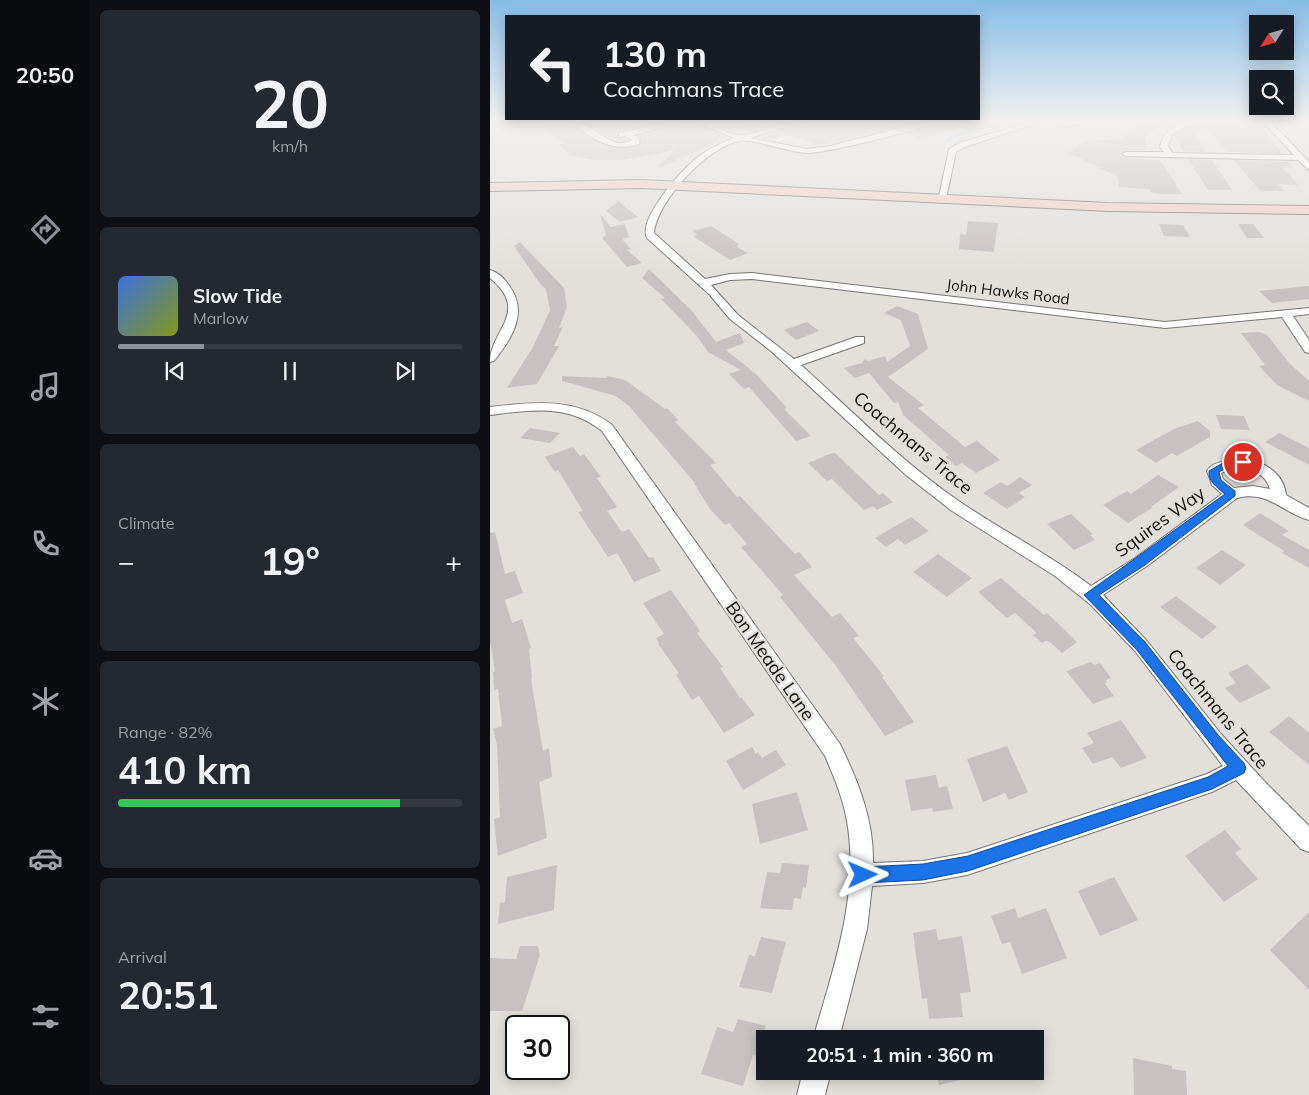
<!DOCTYPE html>
<meta charset="utf-8">
<style>
:root{--surface:#171b24;--page:#242831;--text:#f1f3f6;--muted:#9ea1a6;--line:#363941;--accent:#8c9099}
body{margin:0;font-family:Mulish,sans-serif;background:var(--page);color:var(--text);height:100vh;display:flex;flex-direction:column;font-size:19px;white-space:nowrap}
*{box-sizing:border-box;margin:0}
p{font-size:16px;color:var(--muted)}
.icon{flex:none;width:28px;height:28px;fill:none;stroke:currentColor;stroke-width:2;stroke-linecap:round;stroke-linejoin:round}
.map{position:relative;flex:1;overflow:hidden}
.side{display:flex;flex-direction:column;gap:10px;padding:10px;background:#0d0f14;width:400px}
.side>*{flex:none}
.banner{position:absolute;left:15px;top:15px;width:475px;height:105px;border-radius:0px;box-shadow:0 2px 12px #0003;background:#171b24;color:var(--text);overflow:hidden}
.needle{width:32px;rotate:233deg}
.controls{position:absolute;left:759px;top:15px;display:grid;gap:10px}
.controls a{display:grid;place-items:center;width:45px;height:45px;border-radius:0px;background:var(--surface);box-shadow:0 2px 12px #0003;font-size:25px}
.speed{position:absolute;left:15px;top:1015px;display:flex;gap:10px;font-size:25px;font-weight:700;text-align:center}
.speed>*{display:grid;place-content:center;width:65px;height:65px;border-radius:50%;background:var(--surface);box-shadow:0 2px 12px #0003;line-height:1}
.speed .limit{border:2px solid #111;border-radius:8px;background:#fff;color:#111}
.pin{position:absolute;display:grid;place-items:center;width:42px;height:42px;color:#fff;margin:-21px;border:2px solid #fff;border-radius:50%;box-shadow:0 1px 5px #0007}
.me{position:absolute;width:55px;margin:-28px;rotate:89deg;stroke-linejoin:round;filter:drop-shadow(0 0 4px #0008)}
.turn{display:flex;align-items:center;gap:18px;height:105px;padding:0 15px;font-size:22px}
.turn .icon{width:65px;height:65px;stroke-width:2.5}
.turn b{display:block;font-size:35px;line-height:42px}
.big{font-size:38px;font-weight:700;line-height:1.1}
.side .tile{flex:1;display:flex;flex-direction:column;justify-content:center;gap:8px;min-width:0;padding:0 18px;border-radius:8px;background:var(--page)}
.side .dial{align-items:center;gap:0}
.dial b{font-size:65px;line-height:1}
.song{display:flex;align-items:center;gap:15px}
.cover{width:60px;height:60px;border-radius:8px;background:linear-gradient(135deg,hsl(220 70% 55%),hsl(70 70% 35%))}
.played{height:5px;border-radius:2px;background:linear-gradient(90deg,var(--accent) 25%,var(--line) 25%)}
.keys{display:flex;justify-content:space-around;direction:ltr}
.heat{display:flex;justify-content:space-between;align-items:center;font-size:28px;direction:ltr}
.charge{height:8px;border-radius:4px;background:linear-gradient(90deg,#34c759 82%,var(--line) 0)}
.trip{position:absolute;left:266px;top:1030px;width:288px;height:50px;border-radius:0px;background:var(--surface);box-shadow:0 2px 12px #0003;font-weight:700;line-height:50px;text-align:center}
main{display:flex;flex:1;min-height:0}
.menu{display:flex;flex-direction:column;width:90px;justify-content:space-around;align-items:center;background:#090b0e;color:var(--muted)}
.menu .icon{width:35px;height:35px}
.menu .selected{color:var(--accent)}
.menu b{font-size:22px;color:var(--text)}
.map>svg:first-child{display:block}
.lines{fill:none;stroke-linecap:round;stroke-linejoin:round}
.stream{stroke:#95cbe6;stroke-width:2.5}
.building{fill:#c7c1c1}
.street-casing{stroke:#777470;stroke-width:2}
.secondary-casing{stroke:#777470;stroke-width:2}
.street{fill:#fff;fill-rule:evenodd}
.secondary{fill:#f0d2c8;fill-rule:evenodd}
.route{fill:#1a73e8;stroke:#114b97}
.labels{text-anchor:middle;stroke-width:4.5;stroke-linejoin:round;paint-order:stroke}
.far-street-label{font-size:15px;fill:#0d0c0b;stroke:#e3e0dc}
.street-label{font-size:18px;fill:#0d0c0b;stroke:#e3e0dc}
</style>
<main>
<nav class="menu">
<b>20:50</b>
<svg class="icon selected" aria-label="directions" viewBox="0 0 24 24"><path d="M12 3l9 9-9 9-9-9zM9 14v-3h6M13 9l2 2-2 2"/></svg>
<svg class="icon" aria-label="music" viewBox="0 0 24 24"><path d="M9 18V5l10-2v13"/><circle cx="6" cy="18" r="3"/><circle cx="16" cy="16" r="3"/></svg>
<svg class="icon" aria-label="phone" viewBox="0 0 24 24"><path d="M5 4h4l2 5-3 2q2 4 5 5l2-3 5 2v4C11 20 4 13 5 4z"/></svg>
<svg class="icon" aria-label="climate" viewBox="0 0 24 24"><path d="M12 3v18M4 7l16 10M4 17L20 7"/></svg>
<svg class="icon" aria-label="car" viewBox="0 0 24 24"><path d="M5 17H2v-5l4-1 3-4h7l3 4 3 1v5h-3M9 17h6M6 11h13"/><circle cx="7" cy="17" r="2"/><circle cx="17" cy="17" r="2"/></svg>
<svg class="icon" aria-label="filters" viewBox="0 0 24 24"><path d="M4 7h16M4 17h16"/><circle cx="9" cy="7" r="2"/><circle cx="15" cy="17" r="2"/></svg>
</nav>
<section class="side">
<div class="tile dial"><b>20</b><p>km/h</p></div>
<div class="tile">
<div class="song"><i class="cover"></i><div><b>Slow Tide</b><p>Marlow</p></div></div>
<div class="played"></div>
<div class="keys"><svg class="icon" aria-label="previous" viewBox="0 0 24 24"><path d="M18 5L8 12l10 7zM5 5v14"/></svg><svg class="icon" aria-label="pause" viewBox="0 0 24 24"><path d="M8 5v14M16 5v14"/></svg><svg class="icon" aria-label="next" viewBox="0 0 24 24"><path d="M6 5l10 7-10 7zM19 5v14"/></svg></div>
</div>
<div class="tile"><p>Climate</p>
<div class="heat"><a>−</a><b class="big">19°</b><a>+</a></div>
</div>
<div class="tile"><p>Range · 82%</p><b class="big">410 km</b><div class="charge"></div></div>
<div class="tile"><p>Arrival</p><b class="big">20:51</b></div>
</section>
<div class="map">
<svg width="819" height="1095" viewBox="0 0 819 1095">
<rect width="100%" height="100%" fill="#e3e0dc"/>
<g class="lines">
<!-- stream -->
<path class="stream" d="M457 140 475 132 519 122"/>
</g>
<!-- building -->
<path class="building" d="M74 122 104 140 130 149 149 146 152 138 148 136 192 124 194 122H203L237 137 169 168 168 166 185 150 134 160H106L82 156 68 144H74L50 125Z
M103 122H173L129 131 128 138 138 139 134 141 120 138 95 123Z
M241 122H297L262 131Z
M313 122H417L422 123 329 145 297 134 282 140 272 136Z
M446 122H480V125L426 140V137L418 133Z
M660 122H691L679 128 675 122 655 137 657 150H636L630 155 636 158 670 160 692 194H669L662 193 659 189 629 187 627 176 579 153 596 141 634 139 640 130Z
M708 122H724L721 123 731 127 755 122 771 126 792 153 737 152 716 127 705 135 716 152 693 151 684 135Z
M698 159 722 160 742 190H718Z
M744 160 798 162 803 167 793 168 808 185 788 184 794 191H770Z
M128 201 148 217 130 222 116 211Z
M110 214 121 227 135 224 139 237 132 239 141 249 137 250 152 263 137 267 112 238 116 235Z
M478 221 508 223 504 252 469 249 470 234 476 235Z
M669 224 693 225 700 237 674 236Z
M748 224H763L774 238H757Z
M221 226 249 244 247 247 258 253 240 260 203 236 208 235 202 231Z
M30 242 74 288 77 307 69 328 73 327 64 346H69L47 384 17 388 43 347 60 310 56 289 51 285 24 246Z
M159 269 202 311 226 342 250 333 254 343 236 350 267 375 297 408 294 409 321 436 306 441 259 387 254 389 239 374 251 370 218 352 207 336 171 299 175 298 152 278Z
M819 286V299L782 303 769 291Z
M407 306 428 314 438 349 398 377 434 405 428 408 475 447 487 441 510 460 486 473 472 463 466 466 455 457 459 455 413 415 408 402 404 403 379 373 365 378 354 368 372 363 375 359 378 361 395 356 397 362 420 346 411 320 394 313Z
M317 322 329 331 306 340 294 330Z
M769 332 777 335 799 363 819 381V401L787 385 769 366 775 365 751 333Z
M72 376 116 378 118 376 135 380 175 409 177 408 188 420 185 422 226 463 220 465 247 497 250 496 305 554 309 552 322 567 304 575 342 617 350 613 369 636 363 638 394 676 392 677 424 722 395 736 346 666 290 597 293 595 251 547 257 544 239 523 235 525 220 509 204 483H205L139 406 126 396 72 381Z
M726 415 754 416 760 430 731 429Z
M708 421 720 431V437L687 456 682 453 666 463 646 450 684 429Z
M40 428 70 433 60 443 30 438Z
M789 433 819 448V465L775 442Z
M83 447 90 456 94 454 111 477 107 478 127 507 117 511 132 532 139 529 159 558 163 557 171 571 144 582 127 553 118 557 88 512 93 511 68 470 65 472 55 457Z
M342 453H345L389 495 393 493 403 502 387 510 383 506 374 510 342 479 337 481 318 463Z
M668 475 689 487 661 507 662 508 638 523 613 505 637 491 641 494Z
M530 477 542 485 529 493 535 497 517 509 493 493 511 482 517 486Z
M770 513 799 531 792 535 819 550V568L792 553 794 551 753 525Z
M581 514 603 534 600 535 605 540 584 550 557 524Z
M421 517 439 531 415 545 408 539 396 547 385 538Z
M5 532 15 574 25 571 33 593 15 600 22 623 32 619 41 648 39 649 42 678 41 679 53 751 59 748 62 777 49 782 57 838 8 856 4 819 10 817 7 745 3 729 12 726 8 689 4 690 3 672 5 671 0 641V533Z
M732 550 756 565 730 585 706 568Z
M448 554 482 578 457 597 423 572Z
M511 578 554 615 557 613 587 642 572 653 560 642 556 641 552 643 543 635 547 633 525 613 517 618 488 592Z
M181 590 210 631 207 633 233 667 230 668 250 698 251 697 265 715 234 733 209 696 202 700 186 675 189 673 168 644 169 643 166 638 174 634 153 603Z
M686 596 696 604 727 627 712 639 670 607Z
M601 662 604 665 610 663 621 678 616 680 617 682 615 684 624 696 603 704 576 671Z
M757 664 781 688 750 703 735 688 746 683 738 673Z
M799 716 819 733V765L779 732Z
M631 720 657 758 631 768 622 757 603 764 592 748 604 743 597 733Z
M517 746 538 792 519 800 515 793 493 802 477 759Z
M262 747 266 754 268 752 272 758 286 750 296 765 253 790 236 761Z
M446 775 449 788 457 786 463 809 443 812 442 808 421 811 415 780Z
M307 792 318 830 270 844 262 804Z
M735 830 751 849 745 853 768 879 734 902 695 856Z
M292 863 319 865 316 888 313 887 311 899 304 898 302 910 270 908 277 872 290 873Z
M67 865 64 910 8 924 10 903 15 902 17 877Z
M624 877 648 920 610 936 588 891Z
M525 908 528 918 556 908 577 958 532 974 520 942 512 944 501 916Z
M819 912V990L780 950Z
M446 929 448 940 472 936 481 992 470 993 473 1017 439 1019 437 998 432 999 423 933Z
M271 937 296 942 282 993 249 987 259 955 265 956Z
M30 946H48L50 955 32 1011H0V958L26 959Z
M248 1019 276 1026 267 1056 263 1055 253 1086 211 1074 227 1027 243 1032Z
M643 1058 682 1066V1069L696 1071 697 1095H644Z
M446 1071H486V1076L449 1085Z"/>
<g class="lines">
<defs>
<path id="street" d="M82 122C103 120 120 153 142 140L136 136 129 137V133L180 122H192L144 135 150 139 149 144C124 153 100 139 82 122Z
M205 122C220 122 241 137 254 135 273 132 291 122 311 122L260 138 317 149 340 146 433 122H444C433 130 334 153 318 153 300 153 266 139 250 141 218 146 167 201 164 233L215 279 240 274 262 273 675 322 819 308V314L803 316 819 340V353L815 352 792 317 675 328 262 279 240 280 221 285 248 315 304 359 366 337H374V343L311 365C363 412 414 464 473 504 515 532 560 555 601 586L645 558 732 494 722 485 717 471C721 464 729 462 737 461 762 455 793 467 796 495L819 508V520C793 513 778 490 747 498L657 566 613 595 657 641 731 734 775 782 819 826V852L811 849 746 780 722 792 477 875 433 883 382 886 377 929 349 1039H323C343 970 370 894 357 821 353 798 344 777 335 756L112 431C77 403 41 410 0 415V407C43 402 86 397 122 425L350 744C368 781 384 820 383 863L433 861 477 853 717 774 733 766 645 651 601 605 565 576 462 511 416 475 281 351 240 319 219 294 157 238C147 219 194 167 209 156 220 148 232 143 244 138ZM744 468C759 468 775 472 780 489L763 486 744 488 733 479 731 473Z
M540 122H550L475 147 466 152 456 199 448 201 459 149 469 143Z
M562 122H595L579 126Z
M695 122H706L682 134 678 147 683 153 804 155 773 122H781L819 162V170L808 160 636 156 632 154 636 152H674L670 147C673 132 682 126 695 122Z
M0 270C7 272 14 278 18 284 39 311 23 337 4 361L0 362C0 330 41 312 0 278Z
M313 1071H341L335 1095H307Z"/>
<path id="secondary" d="M151 180 618 203 819 206V214L618 211 151 188 0 191V183Z"/>
</defs>
<!-- street casing -->
<use href="#street" class="street-casing"/>
<!-- secondary casing -->
<use href="#secondary" class="secondary-casing"/>
<!-- street -->
<use href="#street" class="street"/>
<!-- secondary -->
<use href="#secondary" class="secondary"/>
</g>
<!-- sky -->
<linearGradient id="sky" x2="0" y2="1"><stop stop-color="#87bde7"/><stop offset="0.44" stop-color="#f2f1ef"/><stop offset="1" stop-color="#f2f1ef" stop-opacity="0"/></linearGradient>
<rect width="819" height="275" fill="url(#sky)"/>
<!-- route -->
<path class="route" d="M740 459H753L758 462 753 466 742 465 729 472 731 480 745 491V496L655 565 609 595 655 642 729 736 754 763 756 768 754 773 722 789 478 871 433 880 373 883 367 881 365 875 367 870 373 867 433 864 478 856 718 777 738 766 646 649 594 595 735 494C727 487 718 482 719 471Z"/>
<g class="labels">
<!-- far-street labels -->
<g class="far-street-label">
<text transform="translate(518 292) rotate(7)" y="5">John Hawks Road</text>
</g>
<!-- street labels -->
<g class="street-label">
<text transform="translate(423 443) rotate(40)" y="6">Coachmans Trace</text>
<text transform="translate(670 522) rotate(-36)" y="6">Squires Way</text>
<text transform="translate(280 661) rotate(55)" y="6">Bon Meade Lane</text>
<text transform="translate(728 709) rotate(51)" y="6">Coachmans Trace</text>
</g>
</g>
</svg>
<div class="controls">
<a><svg class="needle" viewBox="-14 -14 28 28"><path d="M0-13l5 13h-10z" fill="#e53935"/><path d="M0 13l5-13h-10z" fill="#9ea1a6"/></svg></a>
<a><svg class="icon" aria-label="search" viewBox="0 0 24 24"><circle cx="10" cy="10" r="6"/><path d="M15 15l6 6"/></svg></a>
</div>
<div class="speed"><div class="limit">30</div></div>
<div class="pin" style="left:753px;top:462px;background:#d93025"><svg class="icon" aria-label="arrive" viewBox="0 0 24 24"><path d="M6 21V4h12l-3 4 3 4H6"/></svg></div>
<svg class="me" style="left:373px;top:875px" viewBox="-20 -20 40 40"><path d="M0-17L14 15 0 8-14 15z" fill="#1a73e8" stroke="#fff" stroke-width="4"/></svg>
<div class="trip">20:51 · 1 min · 360 m</div>
<div class="banner">
<div class="turn"><svg class="icon" aria-label="left" viewBox="0 0 24 24"><path d="M17 20v-9H6M10 6l-5 5 5 5"/></svg><div><b>130 m</b>Coachmans Trace</div></div>
</div>
</div>
</main>
